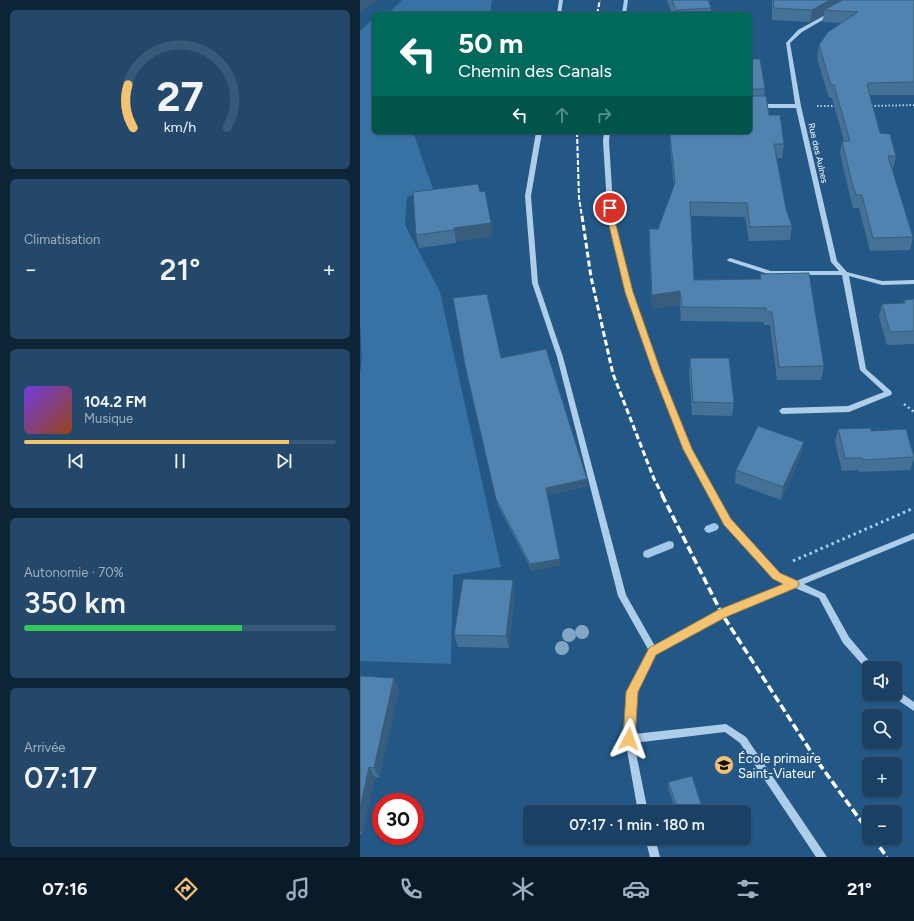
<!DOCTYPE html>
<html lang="fr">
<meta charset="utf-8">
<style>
:root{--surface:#1a4164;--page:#23486a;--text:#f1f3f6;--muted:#9fafbf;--line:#385a78;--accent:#f4c371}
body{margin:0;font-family:Figtree,sans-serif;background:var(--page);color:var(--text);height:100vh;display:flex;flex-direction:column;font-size:15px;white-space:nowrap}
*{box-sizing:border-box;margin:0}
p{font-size:13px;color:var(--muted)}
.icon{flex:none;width:22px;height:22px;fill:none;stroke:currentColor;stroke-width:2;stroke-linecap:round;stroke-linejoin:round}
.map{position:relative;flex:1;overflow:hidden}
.panel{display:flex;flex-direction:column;gap:10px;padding:10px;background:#0e2437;width:360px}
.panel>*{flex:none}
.guide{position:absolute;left:12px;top:12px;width:380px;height:122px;border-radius:6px;box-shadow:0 1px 3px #0004,0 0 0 1px var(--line);background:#00695c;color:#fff;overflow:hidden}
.buttons{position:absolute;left:502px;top:661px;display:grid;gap:8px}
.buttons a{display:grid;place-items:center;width:40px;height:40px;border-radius:6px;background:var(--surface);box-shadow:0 1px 3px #0004,0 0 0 1px var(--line);font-size:20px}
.speed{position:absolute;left:12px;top:793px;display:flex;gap:8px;font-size:20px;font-weight:700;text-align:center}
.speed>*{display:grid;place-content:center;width:52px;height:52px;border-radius:50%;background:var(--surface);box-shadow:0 1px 3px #0004,0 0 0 1px var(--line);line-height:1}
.speed .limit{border:6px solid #d22;background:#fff;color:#111}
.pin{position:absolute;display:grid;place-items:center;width:34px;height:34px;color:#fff;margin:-17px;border:2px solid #fff;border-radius:50%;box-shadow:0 1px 4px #0007}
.me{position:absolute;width:44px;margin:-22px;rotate:4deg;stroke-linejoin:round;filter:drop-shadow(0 0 3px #0008)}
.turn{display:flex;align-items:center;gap:14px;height:84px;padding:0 20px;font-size:18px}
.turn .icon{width:52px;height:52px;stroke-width:2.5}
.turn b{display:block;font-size:28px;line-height:34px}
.lanes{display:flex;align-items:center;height:38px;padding:0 20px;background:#0003;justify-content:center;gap:20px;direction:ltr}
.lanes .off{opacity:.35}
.big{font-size:30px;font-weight:600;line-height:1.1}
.panel .widget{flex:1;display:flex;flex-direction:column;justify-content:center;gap:6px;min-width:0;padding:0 14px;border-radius:6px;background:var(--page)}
.panel .dial{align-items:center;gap:0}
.dial svg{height:104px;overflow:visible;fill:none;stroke:var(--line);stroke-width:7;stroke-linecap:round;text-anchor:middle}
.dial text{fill:var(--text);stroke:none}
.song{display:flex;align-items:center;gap:12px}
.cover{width:48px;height:48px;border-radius:6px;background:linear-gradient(135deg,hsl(260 70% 55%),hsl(20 70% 35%))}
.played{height:4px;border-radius:2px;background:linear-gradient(90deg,var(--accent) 85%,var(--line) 85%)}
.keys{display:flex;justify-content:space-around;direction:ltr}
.heat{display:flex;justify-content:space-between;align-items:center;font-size:22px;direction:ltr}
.charge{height:6px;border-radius:3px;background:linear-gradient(90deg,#34c759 70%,var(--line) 0)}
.trip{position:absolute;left:163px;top:805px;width:228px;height:40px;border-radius:6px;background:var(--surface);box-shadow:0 1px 3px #0004,0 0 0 1px var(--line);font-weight:600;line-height:40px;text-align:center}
.dock{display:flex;height:64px;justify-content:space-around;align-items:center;background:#0a1a28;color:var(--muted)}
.dock .icon{width:28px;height:28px}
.dock .on{color:var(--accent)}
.dock b{font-size:18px;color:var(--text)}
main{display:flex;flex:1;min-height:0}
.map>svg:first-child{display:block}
.green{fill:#3871a3}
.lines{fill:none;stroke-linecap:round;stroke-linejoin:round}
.stream{fill:#a2c9ea;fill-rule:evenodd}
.path-far2{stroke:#aecde9;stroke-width:2;stroke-dasharray:1.5 2;stroke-linecap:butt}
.path-far1{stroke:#aecde9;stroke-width:2.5;stroke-dasharray:2 3;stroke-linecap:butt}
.path{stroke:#aecde9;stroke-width:3;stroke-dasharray:2.5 3.5;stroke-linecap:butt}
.minor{fill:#aecde9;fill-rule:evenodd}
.rail-far2{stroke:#fff;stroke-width:2;stroke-dasharray:5 2;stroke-linecap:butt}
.rail-far1{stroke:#fff;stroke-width:3;stroke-dasharray:6 3;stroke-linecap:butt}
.rail{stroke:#fff;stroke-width:3.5;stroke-dasharray:8 3.5;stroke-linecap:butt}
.tree{fill:#83a6c4}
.wall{fill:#457197}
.shaded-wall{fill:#385c7b}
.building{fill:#5083b0;stroke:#385c7b}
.route{fill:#f4c371;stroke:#9f7f49}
.labels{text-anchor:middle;stroke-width:4;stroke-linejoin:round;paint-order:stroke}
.far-street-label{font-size:9px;fill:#fff;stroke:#235786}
.near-poi-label{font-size:13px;fill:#fff;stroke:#235786;text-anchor:start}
</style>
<main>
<section class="panel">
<div class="widget dial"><svg viewBox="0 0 100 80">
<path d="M14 69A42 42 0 1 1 86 69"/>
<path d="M14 69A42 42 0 0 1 10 36" stroke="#f4c371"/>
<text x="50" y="56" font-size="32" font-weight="700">27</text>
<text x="50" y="72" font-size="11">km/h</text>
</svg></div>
<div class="widget"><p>Climatisation</p>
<div class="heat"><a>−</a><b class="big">21°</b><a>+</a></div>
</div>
<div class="widget">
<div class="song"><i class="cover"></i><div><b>104.2 FM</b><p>Musique</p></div></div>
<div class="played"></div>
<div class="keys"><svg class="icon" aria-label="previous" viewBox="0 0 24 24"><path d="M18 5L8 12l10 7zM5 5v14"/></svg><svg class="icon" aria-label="pause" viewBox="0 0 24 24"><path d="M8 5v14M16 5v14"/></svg><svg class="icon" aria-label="next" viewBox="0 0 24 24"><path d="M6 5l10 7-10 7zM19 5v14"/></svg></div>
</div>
<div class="widget"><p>Autonomie · 70%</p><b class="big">350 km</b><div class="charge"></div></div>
<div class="widget"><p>Arrivée</p><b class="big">07:17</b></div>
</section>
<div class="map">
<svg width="554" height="857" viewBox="0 0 554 857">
<rect width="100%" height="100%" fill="#235786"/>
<!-- green -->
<path class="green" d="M42 0H132L130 14H28Z
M14 18V132H53L73 189 47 197 45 225 80 292 141 567 93 575 91 664 0 661V373L2 360 0 322V31Z"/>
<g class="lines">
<!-- stream -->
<path class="stream" d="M354 523 357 524 359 527 357 530 349 533 346 532 344 529 346 526Z
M309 541 313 542 314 545 313 548 288 558 284 557 283 554 284 551Z"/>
<!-- path-far2 -->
<path class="path-far2" d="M457 106H478
M511 106 554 105"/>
<!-- path-far1 -->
<path class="path-far1" d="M544 404 554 412"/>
<!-- path -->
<path class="path" d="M433 561 554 508"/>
<!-- minor -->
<path class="minor" d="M199 0H203L201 14H197Z
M264 0H268L266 14H262Z
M469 13 473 14 442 32 430 43 441 106 477 261 487 272 522 281 554 280V284L522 285 489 276 506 369 531 391 532 393 531 395 489 412 422 414 419 411 422 408 488 406 524 392 500 370 482 275H411L368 261 367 260 370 258 411 271H479L471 262 436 108H390V104H435L426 43 438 30Z
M176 132H182L171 196 178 283 203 357 266 595 295 646 359 611 427 584 414 578 364 524 324 449 294 372 266 292 248 221 243 141 244 132H250L249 141 254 221 272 292 300 372 332 449 370 520 420 574 436 581 554 533V539L444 584 465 594 489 637 515 668H509V671H508L483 643 459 598 435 588 365 617 296 654 276 692 274 734 366 724 386 737 467 857H456L380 743 365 732 274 743 288 812H278L265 739 268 692 289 651 258 596 197 357 172 283 165 196Z
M535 689 554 702V711L532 696 531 694H535Z
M285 838H295L300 857H290Z"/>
<!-- rail-far2 -->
<path class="rail-far2" d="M237 14 240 0
M217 132 219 198 222 217"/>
<!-- rail-far1 -->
<path class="rail-far1" d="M222 216 231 277 253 374 294 479 303 496"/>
<!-- rail -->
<path class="rail" d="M302 495 362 614 455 758 509 832
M513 838 527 857"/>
</g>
<!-- trees -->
<g class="tree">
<circle cx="222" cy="632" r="7"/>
<circle cx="209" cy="635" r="7"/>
<circle cx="202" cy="648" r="7"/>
</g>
<!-- wall -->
<path class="wall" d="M307 0H350L349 3 351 8V14H312Z
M412 0H554V95H510L520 133 536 156 533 169H532L553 237 550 250 510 251 499 208H493L489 192 480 153 482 141H484L472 98H469L457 58 459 45 481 23 462 22 464 15 450 22 412 20Z
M390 59 405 89 404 96 409 115 424 144 422 158H417L426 209 432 226 430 240 389 241 385 217 331 216 334 280 400 279V274L464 366 461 380H417L410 325H404V322L321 321 320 305 292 309 289 243V229H298L314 187 310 147V134H381V132H390Z
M290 132H311L310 135 290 133Z
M120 192 133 236 96 241V243L59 248 56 235Z
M554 299V344L527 345 519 317 522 304H543L544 300Z
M141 358 227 486 187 495 200 565 172 571 138 506 106 372Z
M330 358 374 403 372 416 332 415 329 371Z
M478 429 511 431 554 456V459L550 470 499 472V470L482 471 475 442Z
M441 456 421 500 375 483 376 470Z
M153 580 155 592 149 648 98 647 94 635Z
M0 676 39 689 19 778 15 777 2 834H0Z
M308 782 342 807 341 812H316L308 787Z"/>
<!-- shaded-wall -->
<path class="shaded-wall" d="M0 0H16L0 14Z
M470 0H492L464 10V15L450 22 452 10Z
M131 223 133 236 96 241V243L94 228Z
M320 291V305L292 309V295Z
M444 442 441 456 421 500 423 487Z
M227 479V486L187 495 186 488Z
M200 559V565L172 571 170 564Z
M153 580 155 592 149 648 146 636Z
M34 678 39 689 19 778 14 768Z
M9 767 15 777 2 834 0 831V808Z
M342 807 341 812H324Z"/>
<!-- building -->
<path class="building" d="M312 0H348L351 8 316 10Z
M413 0H470L452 10 414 8Z
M483 0H554V82L508 83 509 85H507L520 133 530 134 536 156H528L553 237 513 238 502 195H496L491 179 482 141H490L474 85H471L459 45 468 32 498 12 464 10Z
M390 59H400L405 89H391L390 94Z
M390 95 391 96H406L409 115H420L424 144H414L426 209 432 226 390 227 387 203 330 202 334 280 401 279 400 274 449 273 464 366 419 367 412 312H406V308L322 307 320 291 292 295 289 229H298L315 183 310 134H384V132H390Z
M118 184 120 192 125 191 131 223 94 228V230L56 235 53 192Z
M127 294 141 358 186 349 227 479 186 488 200 559 170 564 136 499 105 365 93 298Z
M554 299V331L530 332 522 304 545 303 544 300Z
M330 358H369L374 403 333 402Z
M398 426 444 442 423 487 376 470Z
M511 428V431L546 429 554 457 503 460 502 458H485L478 429Z
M103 579 153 580 146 636 94 635Z
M0 676 34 678 14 768 9 767 0 808Z
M332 776 342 807 324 812H319L308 782Z"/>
<!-- route -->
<path class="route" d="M248 206H250L254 208 255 221 273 292 301 372 332 449 371 519 420 573 438 581 439 584 438 587 366 617 296 655 278 692 275 739 273 743 269 745 265 743 263 739 266 692 289 648 358 610 423 584 413 579 364 525 323 449 293 372 265 292 248 221Z"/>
<!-- icons -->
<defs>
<symbol id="school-disc" viewBox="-11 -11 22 22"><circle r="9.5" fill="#f4c371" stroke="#235786"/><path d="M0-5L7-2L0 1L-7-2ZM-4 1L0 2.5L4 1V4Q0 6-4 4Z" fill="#111"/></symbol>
</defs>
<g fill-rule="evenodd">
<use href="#school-disc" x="353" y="754" width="22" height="22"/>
</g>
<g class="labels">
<!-- far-street labels -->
<g class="far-street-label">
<text transform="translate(458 153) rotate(77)" y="3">Rue des Aulnes</text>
</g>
<!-- near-poi labels -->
<g class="near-poi-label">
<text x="378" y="763">École primaire<tspan x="378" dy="15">Saint-Viateur</tspan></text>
</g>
</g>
</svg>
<div class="buttons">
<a><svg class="icon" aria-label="sound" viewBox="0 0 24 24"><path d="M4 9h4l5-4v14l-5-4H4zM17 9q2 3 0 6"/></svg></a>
<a><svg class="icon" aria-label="search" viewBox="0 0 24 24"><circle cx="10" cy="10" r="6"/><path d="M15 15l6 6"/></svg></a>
<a>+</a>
<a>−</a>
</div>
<div class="speed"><div class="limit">30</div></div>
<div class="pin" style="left:250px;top:208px;background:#d93025"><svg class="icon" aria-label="arrive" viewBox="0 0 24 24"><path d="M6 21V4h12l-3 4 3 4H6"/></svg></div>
<svg class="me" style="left:269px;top:739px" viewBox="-20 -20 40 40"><path d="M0-17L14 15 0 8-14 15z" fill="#f4c371" stroke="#fff" stroke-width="4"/></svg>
<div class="trip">07:17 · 1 min · 180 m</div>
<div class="guide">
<div class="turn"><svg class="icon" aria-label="left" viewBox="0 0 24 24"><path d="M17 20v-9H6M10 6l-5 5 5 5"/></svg><div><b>50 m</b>Chemin des Canals</div></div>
<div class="lanes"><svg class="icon" aria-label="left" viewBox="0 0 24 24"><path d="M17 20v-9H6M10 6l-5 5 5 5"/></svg><svg class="icon off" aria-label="ahead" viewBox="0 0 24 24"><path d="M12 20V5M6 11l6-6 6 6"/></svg><svg class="icon off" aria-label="right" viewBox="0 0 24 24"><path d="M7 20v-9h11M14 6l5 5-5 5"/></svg></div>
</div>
</div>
</main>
<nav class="dock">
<b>07:16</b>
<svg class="icon on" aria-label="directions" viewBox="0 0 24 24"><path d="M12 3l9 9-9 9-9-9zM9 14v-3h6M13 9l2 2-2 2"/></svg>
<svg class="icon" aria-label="music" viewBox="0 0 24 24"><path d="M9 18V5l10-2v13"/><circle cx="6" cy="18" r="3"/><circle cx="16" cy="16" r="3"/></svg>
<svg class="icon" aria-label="phone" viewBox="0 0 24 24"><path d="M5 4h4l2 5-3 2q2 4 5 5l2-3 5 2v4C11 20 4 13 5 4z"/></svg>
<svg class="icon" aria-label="climate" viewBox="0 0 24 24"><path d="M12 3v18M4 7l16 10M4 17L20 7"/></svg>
<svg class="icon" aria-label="car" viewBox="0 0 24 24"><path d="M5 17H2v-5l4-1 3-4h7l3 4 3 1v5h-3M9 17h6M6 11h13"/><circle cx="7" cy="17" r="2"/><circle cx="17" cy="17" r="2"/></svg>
<svg class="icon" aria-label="filters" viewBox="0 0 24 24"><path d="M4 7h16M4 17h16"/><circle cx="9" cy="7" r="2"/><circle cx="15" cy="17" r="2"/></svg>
<b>21°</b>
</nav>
